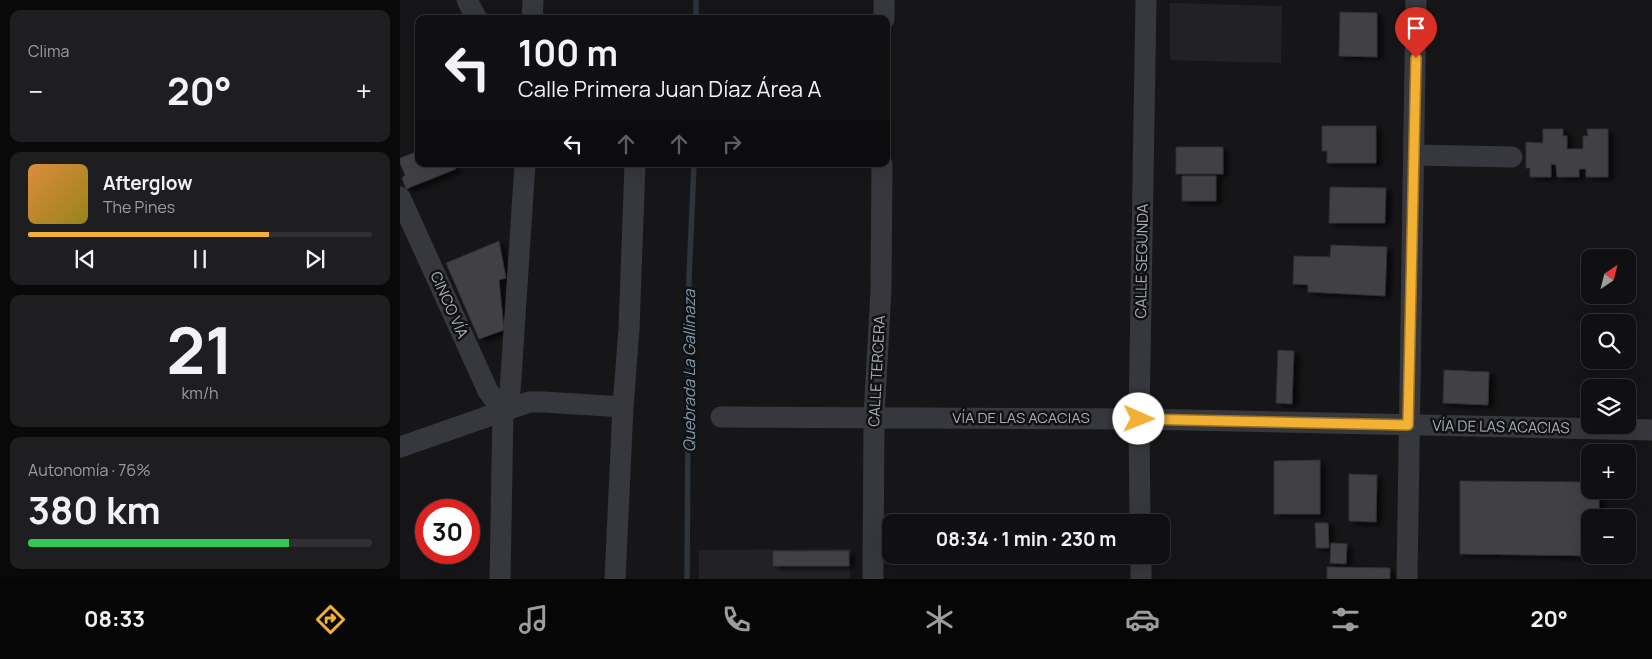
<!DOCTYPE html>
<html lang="es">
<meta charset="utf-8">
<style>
:root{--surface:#101012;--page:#1e1e20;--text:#f1f3f6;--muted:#9c9d9f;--line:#303032;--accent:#f2b134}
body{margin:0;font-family:Manrope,sans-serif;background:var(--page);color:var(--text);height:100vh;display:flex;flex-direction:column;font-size:19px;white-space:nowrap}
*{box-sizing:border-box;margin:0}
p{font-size:16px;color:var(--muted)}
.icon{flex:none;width:28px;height:28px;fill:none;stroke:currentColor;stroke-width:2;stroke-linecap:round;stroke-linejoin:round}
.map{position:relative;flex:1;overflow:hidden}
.panel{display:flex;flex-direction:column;gap:10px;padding:10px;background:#09090a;width:400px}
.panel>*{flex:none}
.top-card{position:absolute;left:15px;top:15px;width:475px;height:152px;border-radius:10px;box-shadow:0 5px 20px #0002,0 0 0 1px var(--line);background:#101012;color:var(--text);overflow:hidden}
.needle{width:32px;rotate:35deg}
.fabs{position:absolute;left:1181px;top:249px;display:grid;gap:10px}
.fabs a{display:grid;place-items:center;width:55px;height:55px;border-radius:10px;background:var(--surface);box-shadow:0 5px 20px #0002,0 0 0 1px var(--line);font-size:25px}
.speed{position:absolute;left:15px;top:499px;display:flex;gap:10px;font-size:25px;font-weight:700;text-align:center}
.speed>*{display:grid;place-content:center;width:65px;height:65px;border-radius:50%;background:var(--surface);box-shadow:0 5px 20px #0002,0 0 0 1px var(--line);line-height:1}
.speed .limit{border:8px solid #d22;background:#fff;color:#111}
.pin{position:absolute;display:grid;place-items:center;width:42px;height:42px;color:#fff;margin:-51px -21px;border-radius:50% 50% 50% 0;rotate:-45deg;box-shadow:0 0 5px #0007}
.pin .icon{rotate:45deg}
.me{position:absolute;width:55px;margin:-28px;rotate:91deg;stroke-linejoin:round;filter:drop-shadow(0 0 4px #0008)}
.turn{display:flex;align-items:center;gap:18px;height:105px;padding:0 20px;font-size:22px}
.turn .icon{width:65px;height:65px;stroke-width:2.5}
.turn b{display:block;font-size:35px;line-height:42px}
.lanes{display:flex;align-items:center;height:48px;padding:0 20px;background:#0003;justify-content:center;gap:25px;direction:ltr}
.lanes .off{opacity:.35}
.big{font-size:38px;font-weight:700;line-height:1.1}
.panel .card{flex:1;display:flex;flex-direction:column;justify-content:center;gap:8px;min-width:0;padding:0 18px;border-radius:10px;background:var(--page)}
.panel .dial{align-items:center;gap:0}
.dial b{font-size:65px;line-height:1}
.song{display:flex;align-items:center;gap:15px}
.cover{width:60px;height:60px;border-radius:8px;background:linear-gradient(135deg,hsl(30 70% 55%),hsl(50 70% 35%))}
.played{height:5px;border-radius:2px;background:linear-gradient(90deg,var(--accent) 70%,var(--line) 70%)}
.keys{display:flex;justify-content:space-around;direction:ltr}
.heat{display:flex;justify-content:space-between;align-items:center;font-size:28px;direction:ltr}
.charge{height:8px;border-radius:4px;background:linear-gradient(90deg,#34c759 76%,var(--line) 0)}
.trip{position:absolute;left:482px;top:514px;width:288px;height:50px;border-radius:10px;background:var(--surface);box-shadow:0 5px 20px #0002,0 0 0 1px var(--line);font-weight:700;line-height:50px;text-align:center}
.menu{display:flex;height:80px;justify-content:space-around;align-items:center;background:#060607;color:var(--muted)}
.menu .icon{width:35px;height:35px}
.menu .selected{color:var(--accent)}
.menu b{font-size:22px;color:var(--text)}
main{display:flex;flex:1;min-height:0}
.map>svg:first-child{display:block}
.built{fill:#222225}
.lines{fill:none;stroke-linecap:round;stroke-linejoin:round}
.stream{stroke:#2c353c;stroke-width:5.5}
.building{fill:#404145;stroke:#303034;filter:url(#shadow)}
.street{stroke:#37383d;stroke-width:21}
.route-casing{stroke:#9d7322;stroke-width:12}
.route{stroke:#f2b134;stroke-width:9}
.labels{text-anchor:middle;stroke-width:5;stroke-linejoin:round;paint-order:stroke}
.street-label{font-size:15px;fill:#a8adb8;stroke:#111113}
.water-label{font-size:16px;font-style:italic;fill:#7f9bb3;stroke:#111113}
</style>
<main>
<section class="panel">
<div class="card"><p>Clima</p>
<div class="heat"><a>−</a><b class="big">20°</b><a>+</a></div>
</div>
<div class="card">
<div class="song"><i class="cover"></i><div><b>Afterglow</b><p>The Pines</p></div></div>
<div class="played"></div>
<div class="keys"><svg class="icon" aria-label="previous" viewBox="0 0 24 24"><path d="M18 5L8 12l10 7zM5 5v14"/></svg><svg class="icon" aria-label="pause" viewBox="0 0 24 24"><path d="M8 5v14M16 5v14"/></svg><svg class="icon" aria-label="next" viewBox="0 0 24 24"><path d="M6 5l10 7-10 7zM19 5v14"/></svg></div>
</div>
<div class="card dial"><b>21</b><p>km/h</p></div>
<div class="card"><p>Autonomía · 76%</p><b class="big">380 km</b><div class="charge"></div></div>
</section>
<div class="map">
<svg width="1252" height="579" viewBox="0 0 1252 579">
<defs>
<filter id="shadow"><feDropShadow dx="5.5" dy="3" stdDeviation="2.5" flood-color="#0009"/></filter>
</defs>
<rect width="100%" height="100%" fill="#161618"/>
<!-- built -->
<path class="built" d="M770 3 882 6 881 63 770 60Z
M451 549 450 579H299V550Z"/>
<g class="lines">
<!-- stream -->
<path class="stream" d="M296 0V19
M287 579 289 278 294 164"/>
</g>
<!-- building -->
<path class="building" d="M940 12 977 13V57L939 56Z
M922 126H976V163H927V151H922Z
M1143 129H1163V136H1167V149H1183V136H1188L1187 129H1208V177H1186V169H1179V177H1157L1156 165 1151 164V177H1130V168H1126V142L1143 143Z
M776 147H823V174H776Z
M19 151V164H54L56 169 6 189 2 178 5 175 0 163V158Z
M782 176H816V201H782Z
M930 187 986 188 985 223H929Z
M99 241 106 278 99 280 104 330 79 339 46 263Z
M931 245 987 247 985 296 908 292V285L893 284 894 256 930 257Z
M878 350 894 351 892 404 876 403Z
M1044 370 1089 372 1088 405 1043 403Z
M920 460V514H874V461Z
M949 474 977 475 976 522 949 521Z
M1060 481 1190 482V490H1199V518H1190V555L1199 556 1060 554Z
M915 523H928L929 548H916Z
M931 543 947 544 946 564 930 563Z
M373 551H449V566H373Z
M927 567 990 568V579H927Z"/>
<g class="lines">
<!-- street -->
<path class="street" d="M67 0 77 19
M132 19 133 0
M484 19V0
M1014 155 1112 157
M0 197 88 391 103 411
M321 417 739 419 1252 430
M0 447 129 402H144L223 407
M740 522 739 419 746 0
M741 555V579
M100 579 103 411 110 392 125 164
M215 579 223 407 229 329 235 164
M473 579 474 417 481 290 482 164
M1007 579 1016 0"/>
</g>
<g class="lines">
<defs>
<path id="route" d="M739 419 1008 425 1016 58"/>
</defs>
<!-- route casing -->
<use href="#route" class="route-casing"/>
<!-- route -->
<use href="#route" class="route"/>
</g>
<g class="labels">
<!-- street labels -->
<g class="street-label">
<text transform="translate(742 261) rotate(-89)" y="5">CALLE SEGUNDA</text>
<text transform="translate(49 305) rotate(66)" y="5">CINCO VÍA</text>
<text transform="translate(477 371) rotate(-87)" y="5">CALLE TERCERA</text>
<text x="621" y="423">VÍA DE LAS ACACIAS</text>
<text transform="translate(1101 427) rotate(1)" y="5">VÍA DE LAS ACACIAS</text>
</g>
<!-- water labels -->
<g class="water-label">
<text transform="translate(289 371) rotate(-90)" y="6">Quebrada La Gallinaza</text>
</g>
</g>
</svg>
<div class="fabs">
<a><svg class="needle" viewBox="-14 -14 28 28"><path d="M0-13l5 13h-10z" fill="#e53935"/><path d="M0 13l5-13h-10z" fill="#9c9d9f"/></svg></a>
<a><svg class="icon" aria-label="search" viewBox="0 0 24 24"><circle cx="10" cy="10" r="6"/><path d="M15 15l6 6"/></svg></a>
<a><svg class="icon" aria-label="layers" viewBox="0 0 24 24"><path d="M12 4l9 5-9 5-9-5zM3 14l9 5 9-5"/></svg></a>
<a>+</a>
<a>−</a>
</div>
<div class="speed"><div class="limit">30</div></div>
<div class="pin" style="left:1016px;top:58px;background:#d93025"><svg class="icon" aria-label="arrive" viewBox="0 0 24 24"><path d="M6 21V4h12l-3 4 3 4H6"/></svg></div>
<svg class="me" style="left:739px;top:419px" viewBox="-20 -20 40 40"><circle r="19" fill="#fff"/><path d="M0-13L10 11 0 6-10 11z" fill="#f2b134"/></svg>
<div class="trip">08:34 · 1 min · 230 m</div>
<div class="top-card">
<div class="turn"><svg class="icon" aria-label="left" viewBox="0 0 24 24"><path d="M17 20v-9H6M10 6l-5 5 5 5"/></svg><div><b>100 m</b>Calle Primera Juan Díaz Área A</div></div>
<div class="lanes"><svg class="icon" aria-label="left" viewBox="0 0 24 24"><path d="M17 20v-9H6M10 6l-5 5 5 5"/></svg><svg class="icon off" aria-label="ahead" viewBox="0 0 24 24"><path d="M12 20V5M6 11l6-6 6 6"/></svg><svg class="icon off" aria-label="ahead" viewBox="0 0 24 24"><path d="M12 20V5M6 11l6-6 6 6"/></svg><svg class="icon off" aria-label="right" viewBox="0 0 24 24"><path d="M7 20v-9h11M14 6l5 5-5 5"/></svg></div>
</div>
</div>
</main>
<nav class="menu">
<b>08:33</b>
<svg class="icon selected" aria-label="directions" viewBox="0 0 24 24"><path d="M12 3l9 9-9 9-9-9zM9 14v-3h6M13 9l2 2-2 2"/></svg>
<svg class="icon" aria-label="music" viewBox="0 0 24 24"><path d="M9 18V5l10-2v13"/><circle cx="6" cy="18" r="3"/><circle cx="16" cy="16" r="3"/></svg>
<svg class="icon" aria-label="phone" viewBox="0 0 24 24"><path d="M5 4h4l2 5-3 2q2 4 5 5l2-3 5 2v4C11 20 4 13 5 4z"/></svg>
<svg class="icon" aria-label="climate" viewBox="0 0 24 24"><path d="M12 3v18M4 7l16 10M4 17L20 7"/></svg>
<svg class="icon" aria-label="car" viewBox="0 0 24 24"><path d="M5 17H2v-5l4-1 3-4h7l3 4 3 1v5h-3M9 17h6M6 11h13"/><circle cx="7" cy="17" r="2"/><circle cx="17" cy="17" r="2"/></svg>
<svg class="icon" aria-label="filters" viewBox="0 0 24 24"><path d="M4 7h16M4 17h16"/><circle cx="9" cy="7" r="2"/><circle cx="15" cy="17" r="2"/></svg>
<b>20°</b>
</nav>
